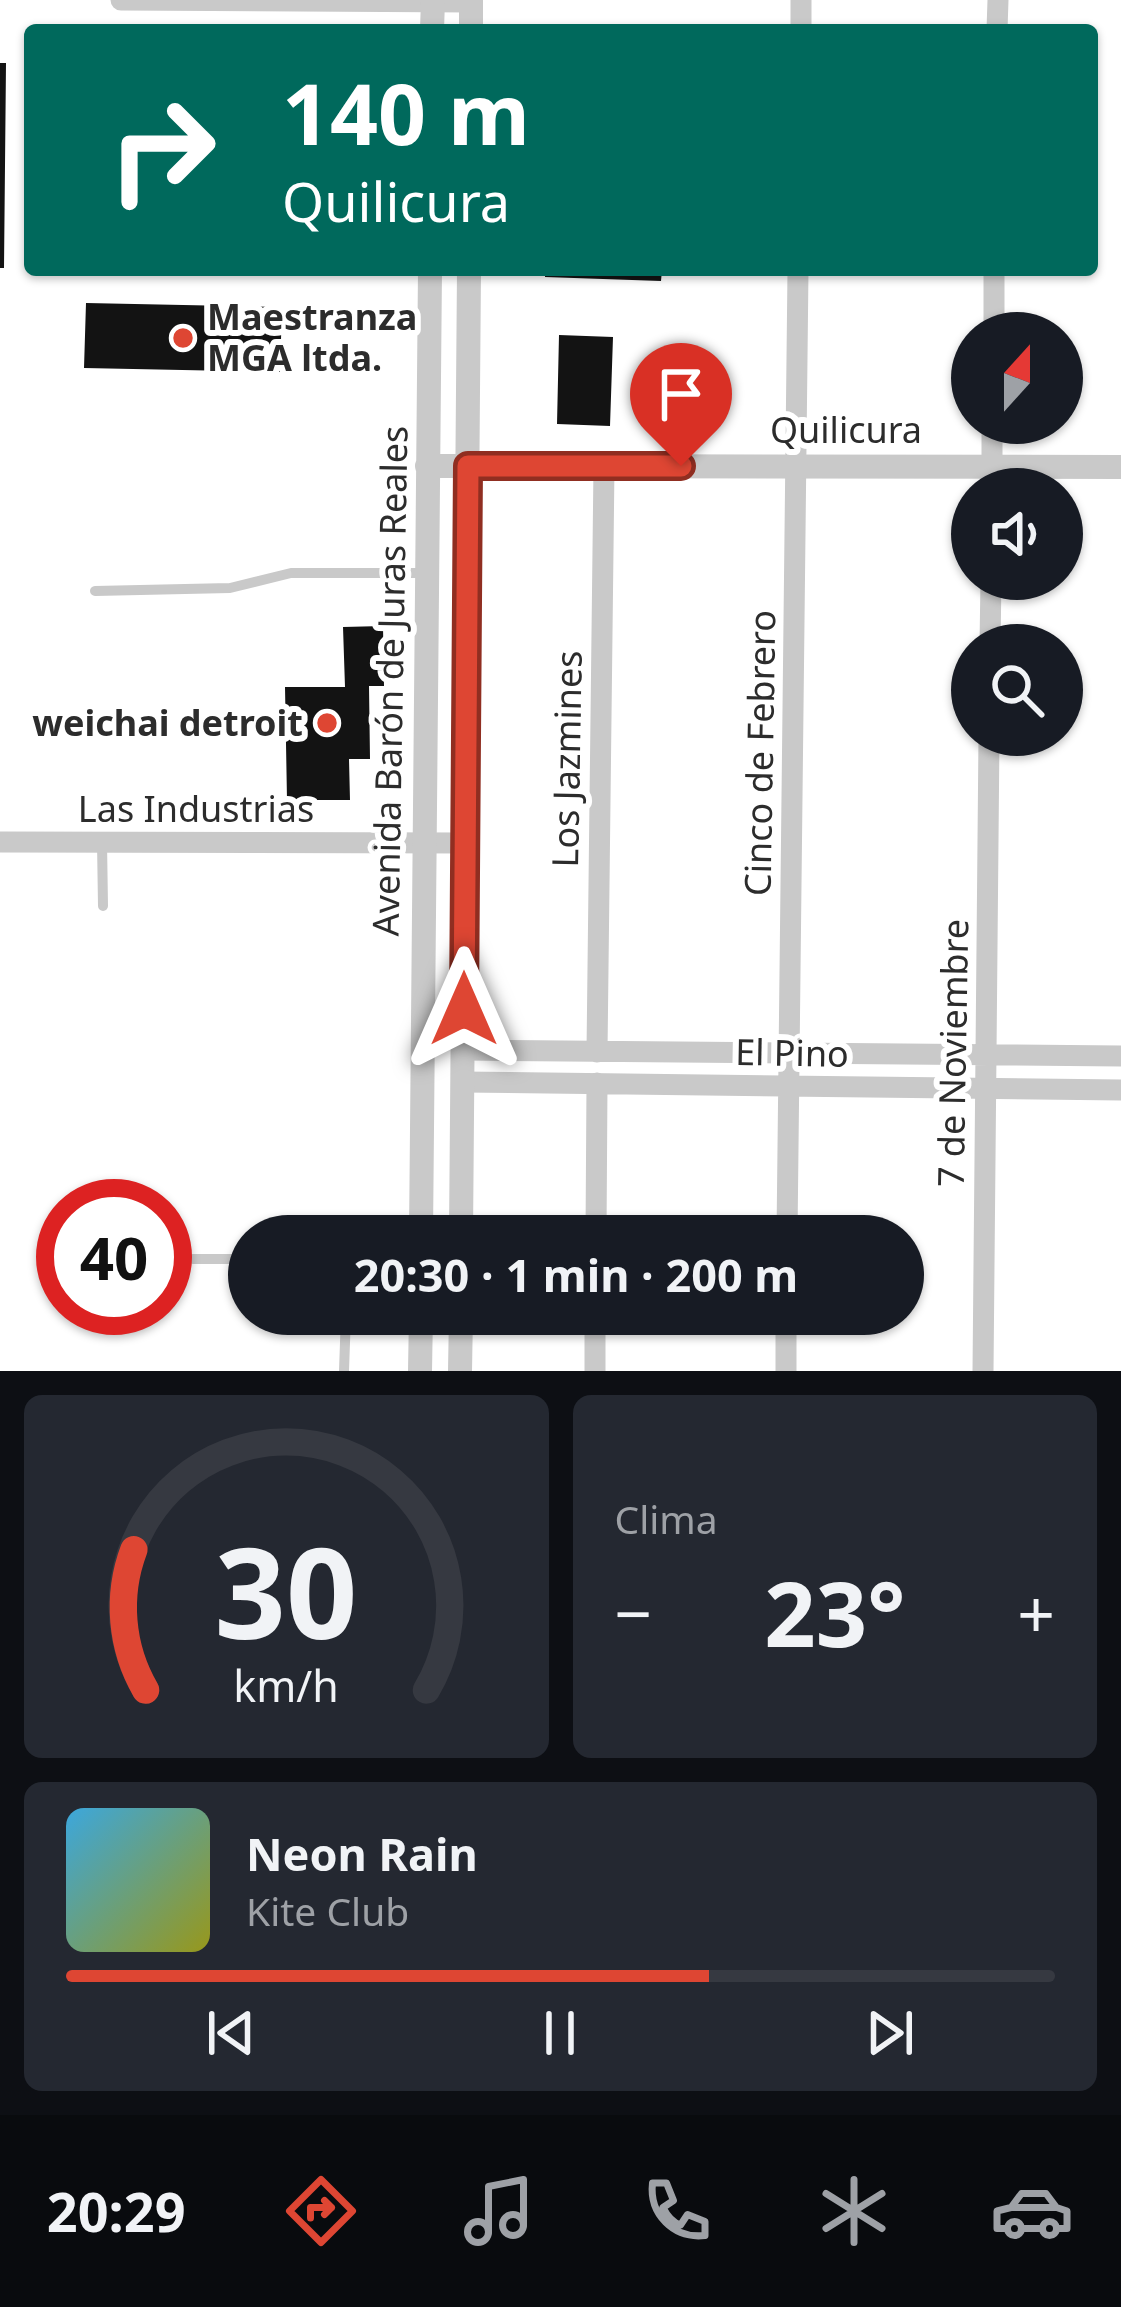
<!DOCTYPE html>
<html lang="es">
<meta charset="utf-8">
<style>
:root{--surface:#171b24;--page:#242831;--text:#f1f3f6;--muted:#9ea1a6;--line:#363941;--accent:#de4633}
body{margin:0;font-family:"Noto Sans",sans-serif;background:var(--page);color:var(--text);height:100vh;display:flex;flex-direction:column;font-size:45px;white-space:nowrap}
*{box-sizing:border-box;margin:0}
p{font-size:39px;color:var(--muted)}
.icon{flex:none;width:66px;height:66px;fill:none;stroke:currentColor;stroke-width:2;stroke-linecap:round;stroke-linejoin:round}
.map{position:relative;height:1371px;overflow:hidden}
.drawer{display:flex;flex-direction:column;gap:24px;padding:24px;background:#0d0f14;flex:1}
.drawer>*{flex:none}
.banner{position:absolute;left:24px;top:24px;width:1074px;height:252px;border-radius:12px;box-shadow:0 3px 9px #0004;background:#00695c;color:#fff;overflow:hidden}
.needle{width:78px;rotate:21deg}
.controls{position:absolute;left:951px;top:312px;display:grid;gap:24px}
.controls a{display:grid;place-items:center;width:132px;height:132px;border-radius:50%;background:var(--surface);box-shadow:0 3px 9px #0004;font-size:60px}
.speed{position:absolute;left:36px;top:1179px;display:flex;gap:24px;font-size:60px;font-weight:700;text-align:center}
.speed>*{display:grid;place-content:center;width:156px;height:156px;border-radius:50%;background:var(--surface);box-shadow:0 3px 9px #0004;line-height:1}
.speed .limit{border:18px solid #d22;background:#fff;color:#111}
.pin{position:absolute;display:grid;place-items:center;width:102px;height:102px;color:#fff;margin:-123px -51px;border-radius:50% 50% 50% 0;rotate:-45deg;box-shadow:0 0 12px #0007}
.pin .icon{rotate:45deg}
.me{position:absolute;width:132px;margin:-66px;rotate:0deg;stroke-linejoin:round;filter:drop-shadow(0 0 9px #0008)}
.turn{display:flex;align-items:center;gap:42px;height:252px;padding:0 60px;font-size:54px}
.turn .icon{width:156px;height:156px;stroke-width:2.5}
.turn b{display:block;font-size:84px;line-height:102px}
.big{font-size:90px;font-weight:700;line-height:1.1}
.drawer .widget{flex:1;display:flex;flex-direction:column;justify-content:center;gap:18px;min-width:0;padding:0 42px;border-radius:18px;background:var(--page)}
.drawer .dial{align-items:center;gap:0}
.dial svg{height:312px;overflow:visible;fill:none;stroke:var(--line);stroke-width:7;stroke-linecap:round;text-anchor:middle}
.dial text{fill:var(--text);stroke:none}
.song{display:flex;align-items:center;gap:36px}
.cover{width:144px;height:144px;border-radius:18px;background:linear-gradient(135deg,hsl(200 70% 55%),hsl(60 70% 35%))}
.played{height:12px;border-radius:6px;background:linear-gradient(90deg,var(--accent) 65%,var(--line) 65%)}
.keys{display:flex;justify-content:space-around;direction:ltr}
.heat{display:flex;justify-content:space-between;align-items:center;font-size:66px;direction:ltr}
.drawer .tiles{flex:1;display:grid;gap:24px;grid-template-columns:1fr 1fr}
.widget:last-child{grid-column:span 2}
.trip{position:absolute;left:228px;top:1215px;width:696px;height:120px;border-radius:60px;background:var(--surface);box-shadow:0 3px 9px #0004;font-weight:700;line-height:120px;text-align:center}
.tab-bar{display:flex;height:192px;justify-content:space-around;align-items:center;background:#090b0e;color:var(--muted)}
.tab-bar .icon{width:84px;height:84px}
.tab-bar .active{color:var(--accent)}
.tab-bar b{font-size:54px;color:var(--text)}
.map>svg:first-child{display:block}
.building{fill:#131313}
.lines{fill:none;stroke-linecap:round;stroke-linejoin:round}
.service{stroke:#c9c9c9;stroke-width:10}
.minor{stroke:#c9c9c9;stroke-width:21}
.tertiary{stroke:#c9c9c9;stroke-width:24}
.route-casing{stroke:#902e21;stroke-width:30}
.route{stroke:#de4633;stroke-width:21}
.poi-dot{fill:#de4633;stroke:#fff;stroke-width:4.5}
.labels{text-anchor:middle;stroke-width:12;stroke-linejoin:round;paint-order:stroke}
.poi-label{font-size:36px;font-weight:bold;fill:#2c2c2c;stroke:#fff;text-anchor:start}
.street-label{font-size:36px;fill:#2c2c2c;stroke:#fff}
</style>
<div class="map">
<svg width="1121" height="1371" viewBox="0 0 1121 1371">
<rect width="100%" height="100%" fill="#fff"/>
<!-- building -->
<path class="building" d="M0 63H6L4 268H0Z
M545 270H662L661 281 545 277Z
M86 303 282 307 280 372 84 368Z
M559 335 613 337 610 426 557 424Z
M383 626 384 686H369L370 759H349L350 800H287L285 687H345L343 627Z"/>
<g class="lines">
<!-- service -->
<path class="service" d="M95 591 230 588 291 573H425
M102 842 103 906
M193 1259H249
M344 1371 346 1314"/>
<!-- minor -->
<path class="minor" d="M121 0 471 2
M801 30V0
M997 30 998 0
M994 333V270
M992 489V423
M990 645 991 579
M0 842 465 843
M463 1050 1121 1056
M597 1052 604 466
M463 1082 1121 1090
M596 1236 597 1083
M787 1236 798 270
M595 1371V1314
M786 1371V1314
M983 1371 989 735"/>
<!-- tertiary -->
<path class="tertiary" d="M432 30 433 0
M471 30V0
M427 466 1121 467
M421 1236 430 270
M461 1236 469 270
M420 1371 421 1314
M460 1371 461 1314"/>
</g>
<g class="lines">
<defs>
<path id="route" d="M464 1009 468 466H681"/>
</defs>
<!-- route casing -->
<use href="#route" class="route-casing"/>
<!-- route -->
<use href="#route" class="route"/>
</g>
<!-- markers -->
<g class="poi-dot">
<circle cx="183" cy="338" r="12"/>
<circle cx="327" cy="723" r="12"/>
</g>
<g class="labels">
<!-- poi labels -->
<g class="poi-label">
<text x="207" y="330">Maestranza<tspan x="207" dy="41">MGA ltda.</tspan></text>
<text x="303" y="736" text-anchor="end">weichai detroit</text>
</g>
<!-- street labels -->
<g class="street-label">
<text x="846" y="443">Quilicura</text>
<text transform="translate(390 681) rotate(-89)" y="13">Avenida Barón de Juras Reales</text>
<text transform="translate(760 753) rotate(-89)" y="13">Cinco de Febrero</text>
<text transform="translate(567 759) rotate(-89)" y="13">Los Jazmines</text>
<text x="196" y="822">Las Industrias</text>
<text transform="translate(792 1053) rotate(1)" y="13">El Pino</text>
<text transform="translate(953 1053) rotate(-89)" y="13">7 de Noviembre</text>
</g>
</g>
</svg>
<div class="controls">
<a><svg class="needle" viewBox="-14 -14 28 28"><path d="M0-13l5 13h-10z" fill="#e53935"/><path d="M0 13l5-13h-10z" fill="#9ea1a6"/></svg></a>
<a><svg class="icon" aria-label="sound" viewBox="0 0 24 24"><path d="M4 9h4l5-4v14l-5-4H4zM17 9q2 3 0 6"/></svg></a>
<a><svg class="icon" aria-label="search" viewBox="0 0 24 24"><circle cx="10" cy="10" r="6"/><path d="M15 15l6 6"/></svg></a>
</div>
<div class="speed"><div class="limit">40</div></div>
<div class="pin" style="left:681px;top:466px;background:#d93025"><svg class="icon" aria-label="arrive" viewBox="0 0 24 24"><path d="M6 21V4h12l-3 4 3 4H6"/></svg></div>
<svg class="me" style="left:464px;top:1009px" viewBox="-20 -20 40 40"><path d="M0-17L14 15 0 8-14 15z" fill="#de4633" stroke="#fff" stroke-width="4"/></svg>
<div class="trip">20:30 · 1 min · 200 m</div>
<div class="banner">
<div class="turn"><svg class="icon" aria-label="right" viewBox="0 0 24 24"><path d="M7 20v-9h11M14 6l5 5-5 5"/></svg><div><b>140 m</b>Quilicura</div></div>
</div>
</div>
<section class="drawer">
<div class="tiles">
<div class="widget dial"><svg viewBox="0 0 100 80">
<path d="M14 69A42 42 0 1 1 86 69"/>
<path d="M14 69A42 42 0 0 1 11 33" stroke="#de4633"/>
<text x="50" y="56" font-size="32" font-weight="700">30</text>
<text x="50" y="72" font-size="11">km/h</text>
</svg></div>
<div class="widget"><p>Clima</p>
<div class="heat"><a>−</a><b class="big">23°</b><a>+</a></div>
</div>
<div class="widget">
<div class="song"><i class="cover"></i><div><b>Neon Rain</b><p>Kite Club</p></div></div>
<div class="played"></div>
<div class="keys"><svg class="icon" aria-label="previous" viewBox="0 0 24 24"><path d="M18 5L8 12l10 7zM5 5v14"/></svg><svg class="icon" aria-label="pause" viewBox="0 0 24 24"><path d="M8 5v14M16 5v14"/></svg><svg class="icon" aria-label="next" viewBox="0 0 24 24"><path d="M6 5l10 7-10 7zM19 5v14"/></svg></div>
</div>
</div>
</section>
<nav class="tab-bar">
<b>20:29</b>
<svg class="icon active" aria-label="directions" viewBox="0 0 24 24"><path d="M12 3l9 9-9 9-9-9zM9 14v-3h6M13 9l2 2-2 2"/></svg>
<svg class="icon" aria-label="music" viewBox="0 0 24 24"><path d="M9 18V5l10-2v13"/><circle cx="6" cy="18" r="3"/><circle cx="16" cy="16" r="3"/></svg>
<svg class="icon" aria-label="phone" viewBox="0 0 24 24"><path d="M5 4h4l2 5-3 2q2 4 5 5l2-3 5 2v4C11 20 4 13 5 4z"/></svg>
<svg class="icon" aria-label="climate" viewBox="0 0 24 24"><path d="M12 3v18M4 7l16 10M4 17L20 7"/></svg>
<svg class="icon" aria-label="car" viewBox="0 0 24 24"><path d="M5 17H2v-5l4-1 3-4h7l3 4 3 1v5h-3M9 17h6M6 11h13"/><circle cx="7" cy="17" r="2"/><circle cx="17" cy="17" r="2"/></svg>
</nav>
